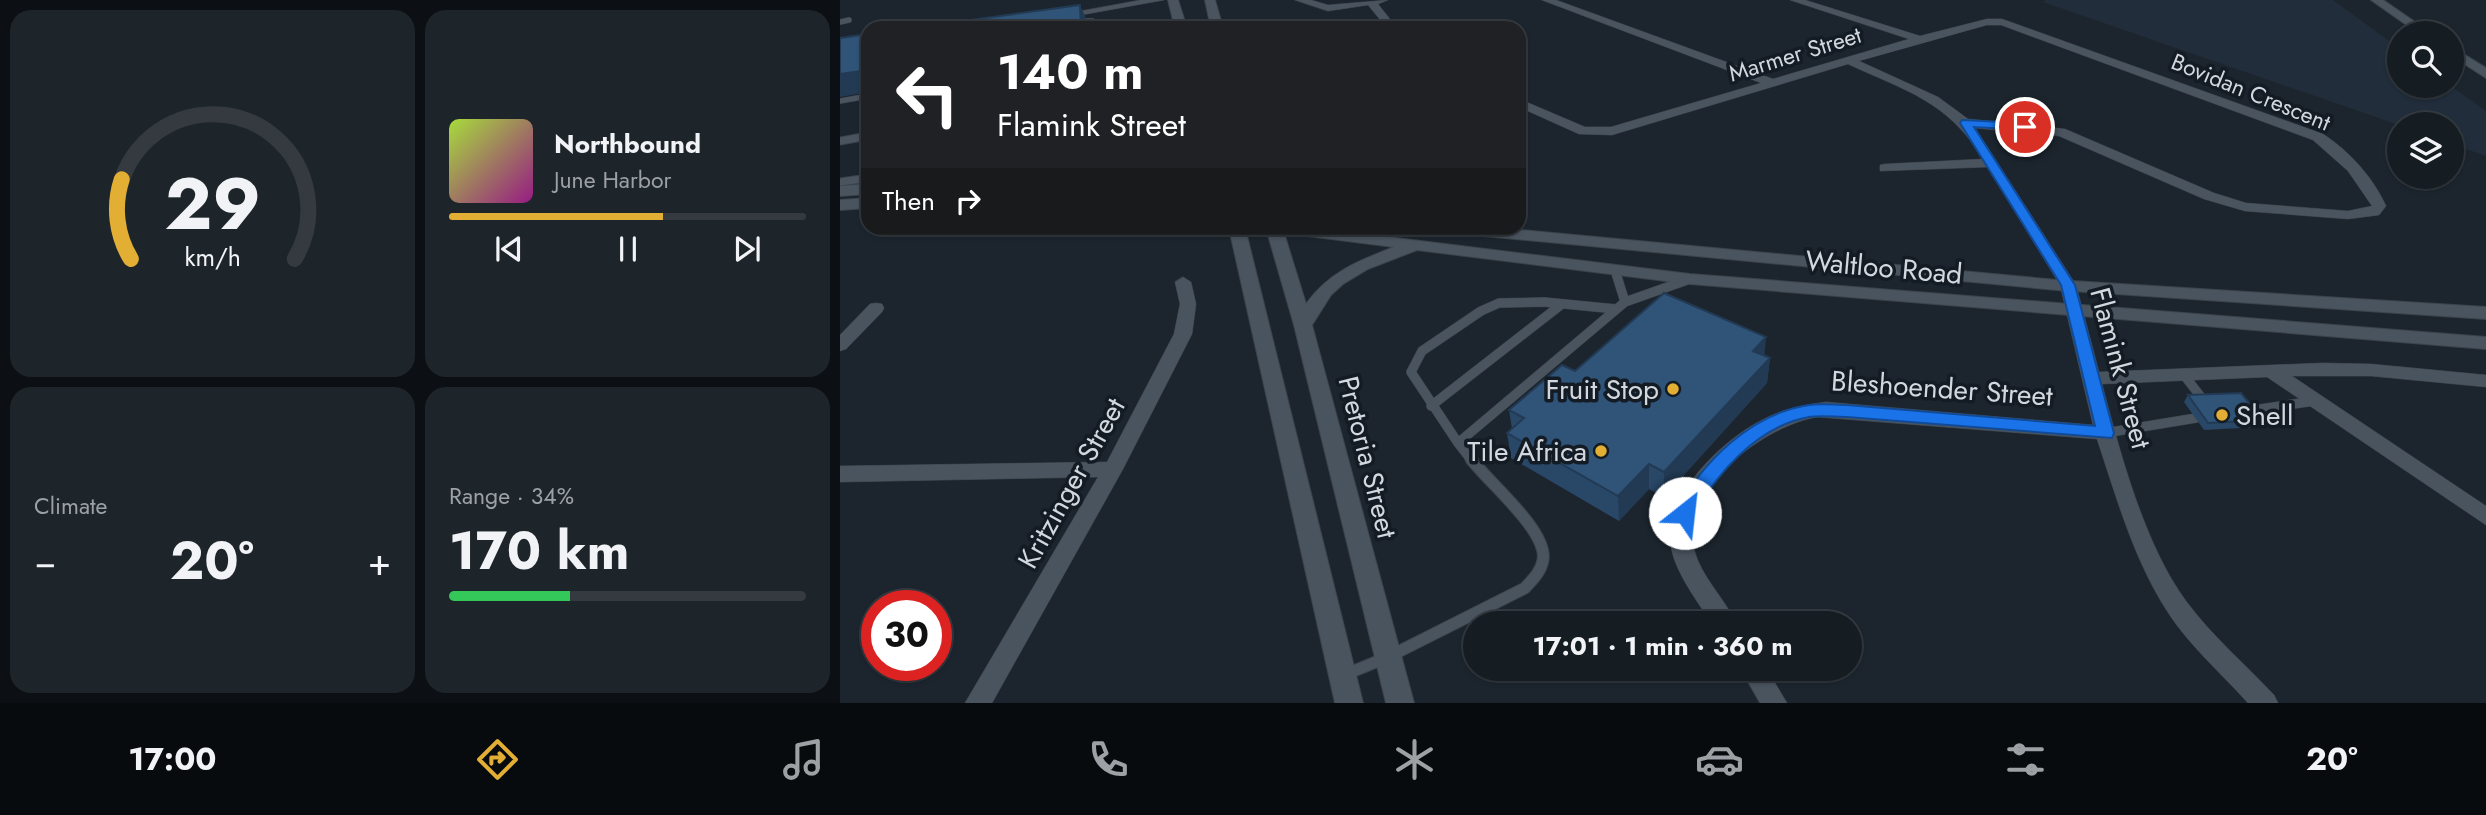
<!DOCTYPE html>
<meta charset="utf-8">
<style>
:root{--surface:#151c22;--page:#1e252a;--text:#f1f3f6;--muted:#9da1a5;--line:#343a40;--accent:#e2af34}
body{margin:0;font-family:Jost,sans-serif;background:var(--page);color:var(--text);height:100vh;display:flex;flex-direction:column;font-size:26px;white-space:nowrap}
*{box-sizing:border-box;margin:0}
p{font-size:23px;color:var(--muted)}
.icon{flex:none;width:38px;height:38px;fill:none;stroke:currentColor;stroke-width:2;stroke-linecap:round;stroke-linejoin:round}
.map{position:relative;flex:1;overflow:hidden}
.sheet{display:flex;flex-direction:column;gap:10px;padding:10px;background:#0c0f13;width:840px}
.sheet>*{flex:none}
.banner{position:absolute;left:21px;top:21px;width:665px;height:214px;border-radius:21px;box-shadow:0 2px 5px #0004,0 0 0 2px var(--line);background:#202124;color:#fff;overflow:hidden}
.fabs{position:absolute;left:1547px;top:21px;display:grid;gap:14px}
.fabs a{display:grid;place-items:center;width:77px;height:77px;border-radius:50%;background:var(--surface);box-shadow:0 2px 5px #0004,0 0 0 2px var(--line);font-size:35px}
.speed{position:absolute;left:21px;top:590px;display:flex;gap:14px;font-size:35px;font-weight:700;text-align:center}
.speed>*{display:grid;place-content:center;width:91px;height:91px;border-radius:50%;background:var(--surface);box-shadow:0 2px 5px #0004,0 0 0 2px var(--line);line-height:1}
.speed .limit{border:10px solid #d22;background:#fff;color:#111}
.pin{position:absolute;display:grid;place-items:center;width:60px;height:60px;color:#fff;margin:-30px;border:4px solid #fff;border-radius:50%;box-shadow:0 2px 7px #0007}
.me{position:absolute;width:77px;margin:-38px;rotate:29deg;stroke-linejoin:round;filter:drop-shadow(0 0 5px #0008)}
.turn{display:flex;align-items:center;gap:24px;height:147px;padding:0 21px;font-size:32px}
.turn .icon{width:91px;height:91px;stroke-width:2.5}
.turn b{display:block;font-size:49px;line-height:60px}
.then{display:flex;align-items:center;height:66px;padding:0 21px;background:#0003;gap:14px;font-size:26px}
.big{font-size:52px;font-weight:700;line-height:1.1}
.sheet .widget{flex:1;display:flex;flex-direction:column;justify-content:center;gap:10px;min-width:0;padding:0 24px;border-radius:21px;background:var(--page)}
.sheet .dial{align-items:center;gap:0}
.dial svg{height:182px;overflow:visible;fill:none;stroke:var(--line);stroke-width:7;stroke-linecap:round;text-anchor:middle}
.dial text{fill:var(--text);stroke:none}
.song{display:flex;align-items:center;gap:21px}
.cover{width:84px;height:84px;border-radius:10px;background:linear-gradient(135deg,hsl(80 70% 55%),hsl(310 70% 35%))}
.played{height:7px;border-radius:4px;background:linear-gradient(90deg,var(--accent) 60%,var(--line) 60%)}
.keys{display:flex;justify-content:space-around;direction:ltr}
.heat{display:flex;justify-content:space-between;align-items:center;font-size:38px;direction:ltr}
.charge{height:10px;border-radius:5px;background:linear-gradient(90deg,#34c759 34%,var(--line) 0)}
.sheet .tiles{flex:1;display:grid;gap:10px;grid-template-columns:repeat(2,1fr)}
.trip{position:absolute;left:623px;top:611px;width:399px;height:70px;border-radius:35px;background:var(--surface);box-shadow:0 2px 5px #0004,0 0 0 2px var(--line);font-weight:700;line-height:70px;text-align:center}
.tabs{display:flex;height:112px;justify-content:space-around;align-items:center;background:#080b0e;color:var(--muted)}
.tabs .icon{width:49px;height:49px}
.tabs .active{color:var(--accent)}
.tabs b{font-size:32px;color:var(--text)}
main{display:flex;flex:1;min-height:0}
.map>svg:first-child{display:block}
.built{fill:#212d3b}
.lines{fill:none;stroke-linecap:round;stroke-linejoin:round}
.service-far3-casing{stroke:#3b434a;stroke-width:6}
.service-far2-casing{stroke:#3b434a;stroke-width:9}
.service-far1-casing{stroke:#3b434a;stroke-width:10}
.service-casing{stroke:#3b434a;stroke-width:13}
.minor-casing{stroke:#3b434a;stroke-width:1}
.tertiary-casing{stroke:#3b434a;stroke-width:2}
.secondary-casing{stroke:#3b434a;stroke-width:2}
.service-far3{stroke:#4a545f;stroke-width:5}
.service-far2{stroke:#4a545f;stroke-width:7}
.service-far1{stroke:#4a545f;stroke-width:9}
.service{stroke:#4a545f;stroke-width:11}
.minor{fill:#4a545f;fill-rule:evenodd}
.tertiary{fill:#4a545f;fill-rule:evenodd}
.secondary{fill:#4a545f;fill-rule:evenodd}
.wall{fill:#294767}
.shaded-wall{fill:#223a54}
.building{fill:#305378;stroke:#223a54;stroke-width:2}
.route{fill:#1a73e8;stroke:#114b97;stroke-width:2}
.poi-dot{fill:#e2af34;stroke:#131b24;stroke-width:2.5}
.labels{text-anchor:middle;stroke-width:7;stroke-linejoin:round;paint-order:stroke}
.far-street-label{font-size:23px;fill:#d2d8de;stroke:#131b24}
.street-label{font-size:28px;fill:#d2d8de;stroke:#131b24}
.poi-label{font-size:28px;fill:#d2d8de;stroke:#131b24;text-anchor:end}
</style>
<main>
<section class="sheet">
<div class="tiles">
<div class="widget dial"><svg viewBox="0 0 100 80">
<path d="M14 69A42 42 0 1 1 86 69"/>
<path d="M14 69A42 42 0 0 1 10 34" stroke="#e2af34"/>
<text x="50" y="56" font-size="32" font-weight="700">29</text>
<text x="50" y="72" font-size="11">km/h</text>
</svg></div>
<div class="widget">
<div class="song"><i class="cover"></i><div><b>Northbound</b><p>June Harbor</p></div></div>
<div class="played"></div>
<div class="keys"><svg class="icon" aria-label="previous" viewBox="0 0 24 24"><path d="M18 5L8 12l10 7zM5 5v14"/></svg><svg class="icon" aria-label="pause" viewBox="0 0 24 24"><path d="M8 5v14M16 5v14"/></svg><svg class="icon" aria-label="next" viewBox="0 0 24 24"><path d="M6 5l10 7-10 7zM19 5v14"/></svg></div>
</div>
<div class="widget"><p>Climate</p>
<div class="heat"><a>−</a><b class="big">20°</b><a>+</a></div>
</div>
<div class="widget"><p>Range · 34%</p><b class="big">170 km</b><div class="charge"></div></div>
</div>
</section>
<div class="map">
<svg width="1646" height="703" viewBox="0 0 1646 703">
<rect width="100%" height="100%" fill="#1c252e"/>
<!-- built -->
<path class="built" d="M1206 0H1493L1559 48V86H1611L1646 111V156L1612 144V124L1559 125 1203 2Z"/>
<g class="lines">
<defs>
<path id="service-far3" d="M234 21H253L262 28
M0 22 9 20
M0 101 28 96"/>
<path id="service-far2" d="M0 141 28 136
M0 182 28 178"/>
<path id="service-far1" d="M775 270 785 302
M1344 375 1364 401
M591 406 722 304
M1407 411 1474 401
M1265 433 1356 418
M618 443 571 372 582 351 641 311 659 303 704 302 776 309
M632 461 618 443 785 302 850 279"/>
<path id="service" d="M504 675 548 657 685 588C692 580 701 572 703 560 708 531 649 483 631 459"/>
<path id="minor" d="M301 0H324L219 19 214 16Z
M455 0H471L488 5 548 0 538 4 557 28H547L528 5 488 11Z
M702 0H716L933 79 1069 39 950 0H965L1080 36 1147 19H1162L1483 134C1509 151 1533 177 1546 206L1539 215 1508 219 1405 211 1364 199 1219 136 1135 128 1236 285 1259 372 1482 363 1531 364 1646 375V387L1531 376H1452L1646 506V525L1427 377 1262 384C1280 452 1304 544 1346 601 1371 635 1405 664 1434 695L1438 703H1408C1383 675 1349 645 1329 614 1294 561 1277 499 1257 439L978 417C927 424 838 489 854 549 861 577 884 597 896 623H871C856 598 830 567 830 536 830 490 885 438 924 419 943 409 965 405 986 402L1253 425 1220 285 1148 167 1040 171V165L1045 164 1143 159C1108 101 1066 91 1008 64L772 135 739 134 679 107V99L745 127H771L921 83ZM1147 25H1161L1473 140 1508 171 1532 206 1508 211 1406 203 1374 193 1225 129 1128 119 1098 97 1019 61Z
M343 277 351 282 356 304 352 334 283 469 152 703H125L258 477 0 482V466L267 462 334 334 340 304 335 282Z
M36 303 42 304 44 308 42 312 6 349 0 351V335L30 304Z
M900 668H926L947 703H920Z"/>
<path id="tertiary" d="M1531 0H1543L1591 33H1578Z
M1612 47 1646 68V78L1612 56Z"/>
<path id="secondary" d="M328 0H338L347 28H335Z
M365 0H375L383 28H371Z
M28 184V194L0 196V186Z
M28 198V208L0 210V200Z
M389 228H405L523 703H495Z
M426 228H475L850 274 1646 337V349L850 284 577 250 528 269 503 284 491 295 472 325 574 703H546L454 325ZM444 233 554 247C518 261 489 272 466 304Z
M604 228H659L1217 280 1646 307V319L1217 290 612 233Z"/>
</defs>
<!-- service-far3 casing -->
<use href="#service-far3" class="service-far3-casing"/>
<!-- service-far2 casing -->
<use href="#service-far2" class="service-far2-casing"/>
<!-- service-far1 casing -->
<use href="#service-far1" class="service-far1-casing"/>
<!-- service casing -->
<use href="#service" class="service-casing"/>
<!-- minor casing -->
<use href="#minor" class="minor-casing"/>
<!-- tertiary casing -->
<use href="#tertiary" class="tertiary-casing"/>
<!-- secondary casing -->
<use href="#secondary" class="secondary-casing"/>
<!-- service-far3 -->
<use href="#service-far3" class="service-far3"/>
<!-- service-far2 -->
<use href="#service-far2" class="service-far2"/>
<!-- service-far1 -->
<use href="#service-far1" class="service-far1"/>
<!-- service -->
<use href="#service" class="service"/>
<!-- minor -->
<use href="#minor" class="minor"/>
<!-- tertiary -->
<use href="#tertiary" class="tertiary"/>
<!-- secondary -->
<use href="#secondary" class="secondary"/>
</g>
<!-- wall -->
<path class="wall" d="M924 356 930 358 927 383 824 497 809 489 779 521 671 458 667 433 672 429 669 410Z
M1348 395 1423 420 1419 427 1364 430 1344 402Z"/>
<!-- shaded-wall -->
<path class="shaded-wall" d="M240 5 248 23V28H241Z
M28 70V92L0 97V74Z
M926 337 924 362 913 351Z
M930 358 927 383 824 497V472Z
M809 464V489L779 521 778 496Z"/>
<!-- building -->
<path class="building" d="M240 5 241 28H73Z
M28 34V70L0 74V38Z
M824 293 926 337 913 351 930 358 824 472 809 464 778 496 667 433 684 418 669 410 722 365 735 371Z
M1401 393 1423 420 1368 423 1348 395Z"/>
<!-- route -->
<path class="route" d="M1122 120 1185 123 1191 127 1185 130 1134 127 1235 285 1274 433 1272 438 1007 417C995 417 981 415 969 417 917 426 875 475 852 518H838L835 513C862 462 910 414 969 405 981 403 995 405 1007 405L1255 426 1221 285 1120 123Z"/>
<!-- markers -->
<g class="poi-dot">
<circle cx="833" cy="389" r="7"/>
<circle cx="1382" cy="415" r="7"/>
<circle cx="761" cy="451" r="7"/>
</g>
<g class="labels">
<!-- far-street labels -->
<g class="far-street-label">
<text transform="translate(955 54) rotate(-17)" y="8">Marmer Street</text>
<text transform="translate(1411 92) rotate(22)" y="8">Bovidan Crescent</text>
</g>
<!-- street labels -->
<g class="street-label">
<text transform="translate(1044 267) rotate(5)" y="10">Waltloo Road</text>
<text transform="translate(1281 368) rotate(75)" y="10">Flamink Street</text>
<text transform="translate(1102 388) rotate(4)" y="10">Bleshoender Street</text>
<text transform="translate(528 457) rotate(76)" y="10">Pretoria Street</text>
<text transform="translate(231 483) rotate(-61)" y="10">Kritzinger Street</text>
</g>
<!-- poi labels -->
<g class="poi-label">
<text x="819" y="399">Fruit Stop</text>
<text x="1396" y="425" text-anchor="start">Shell</text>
<text x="747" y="461">Tile Africa</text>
</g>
</g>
</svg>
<div class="fabs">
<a><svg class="icon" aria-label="search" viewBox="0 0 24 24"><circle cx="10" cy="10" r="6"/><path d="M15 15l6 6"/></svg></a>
<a><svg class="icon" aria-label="layers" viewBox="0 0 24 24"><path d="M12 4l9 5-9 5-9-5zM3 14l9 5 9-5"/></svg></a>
</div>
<div class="speed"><div class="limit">30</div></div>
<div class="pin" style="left:1185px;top:127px;background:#d93025"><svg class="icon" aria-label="arrive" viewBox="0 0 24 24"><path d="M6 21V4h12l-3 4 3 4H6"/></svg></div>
<svg class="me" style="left:845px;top:513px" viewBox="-20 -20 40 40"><circle r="19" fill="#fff"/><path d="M0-13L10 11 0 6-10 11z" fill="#1a73e8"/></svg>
<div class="trip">17:01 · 1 min · 360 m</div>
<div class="banner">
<div class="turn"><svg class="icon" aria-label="left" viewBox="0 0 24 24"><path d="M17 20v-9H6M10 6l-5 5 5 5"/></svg><div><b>140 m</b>Flamink Street</div></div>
<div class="then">Then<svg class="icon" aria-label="right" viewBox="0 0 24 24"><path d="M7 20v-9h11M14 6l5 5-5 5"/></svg></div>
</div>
</div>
</main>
<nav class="tabs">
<b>17:00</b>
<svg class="icon active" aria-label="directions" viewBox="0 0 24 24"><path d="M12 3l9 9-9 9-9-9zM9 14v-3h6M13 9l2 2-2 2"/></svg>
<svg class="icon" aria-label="music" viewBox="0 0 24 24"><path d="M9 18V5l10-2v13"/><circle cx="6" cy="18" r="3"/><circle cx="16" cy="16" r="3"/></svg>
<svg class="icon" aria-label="phone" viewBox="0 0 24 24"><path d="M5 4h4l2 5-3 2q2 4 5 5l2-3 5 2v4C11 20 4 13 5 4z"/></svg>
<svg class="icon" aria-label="climate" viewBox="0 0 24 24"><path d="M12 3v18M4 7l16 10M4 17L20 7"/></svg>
<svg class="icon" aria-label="car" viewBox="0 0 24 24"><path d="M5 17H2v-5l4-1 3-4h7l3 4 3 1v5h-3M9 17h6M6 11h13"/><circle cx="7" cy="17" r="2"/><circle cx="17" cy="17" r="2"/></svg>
<svg class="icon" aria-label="filters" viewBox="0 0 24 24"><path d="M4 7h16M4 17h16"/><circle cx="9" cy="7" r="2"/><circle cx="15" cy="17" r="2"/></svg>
<b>20°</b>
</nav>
